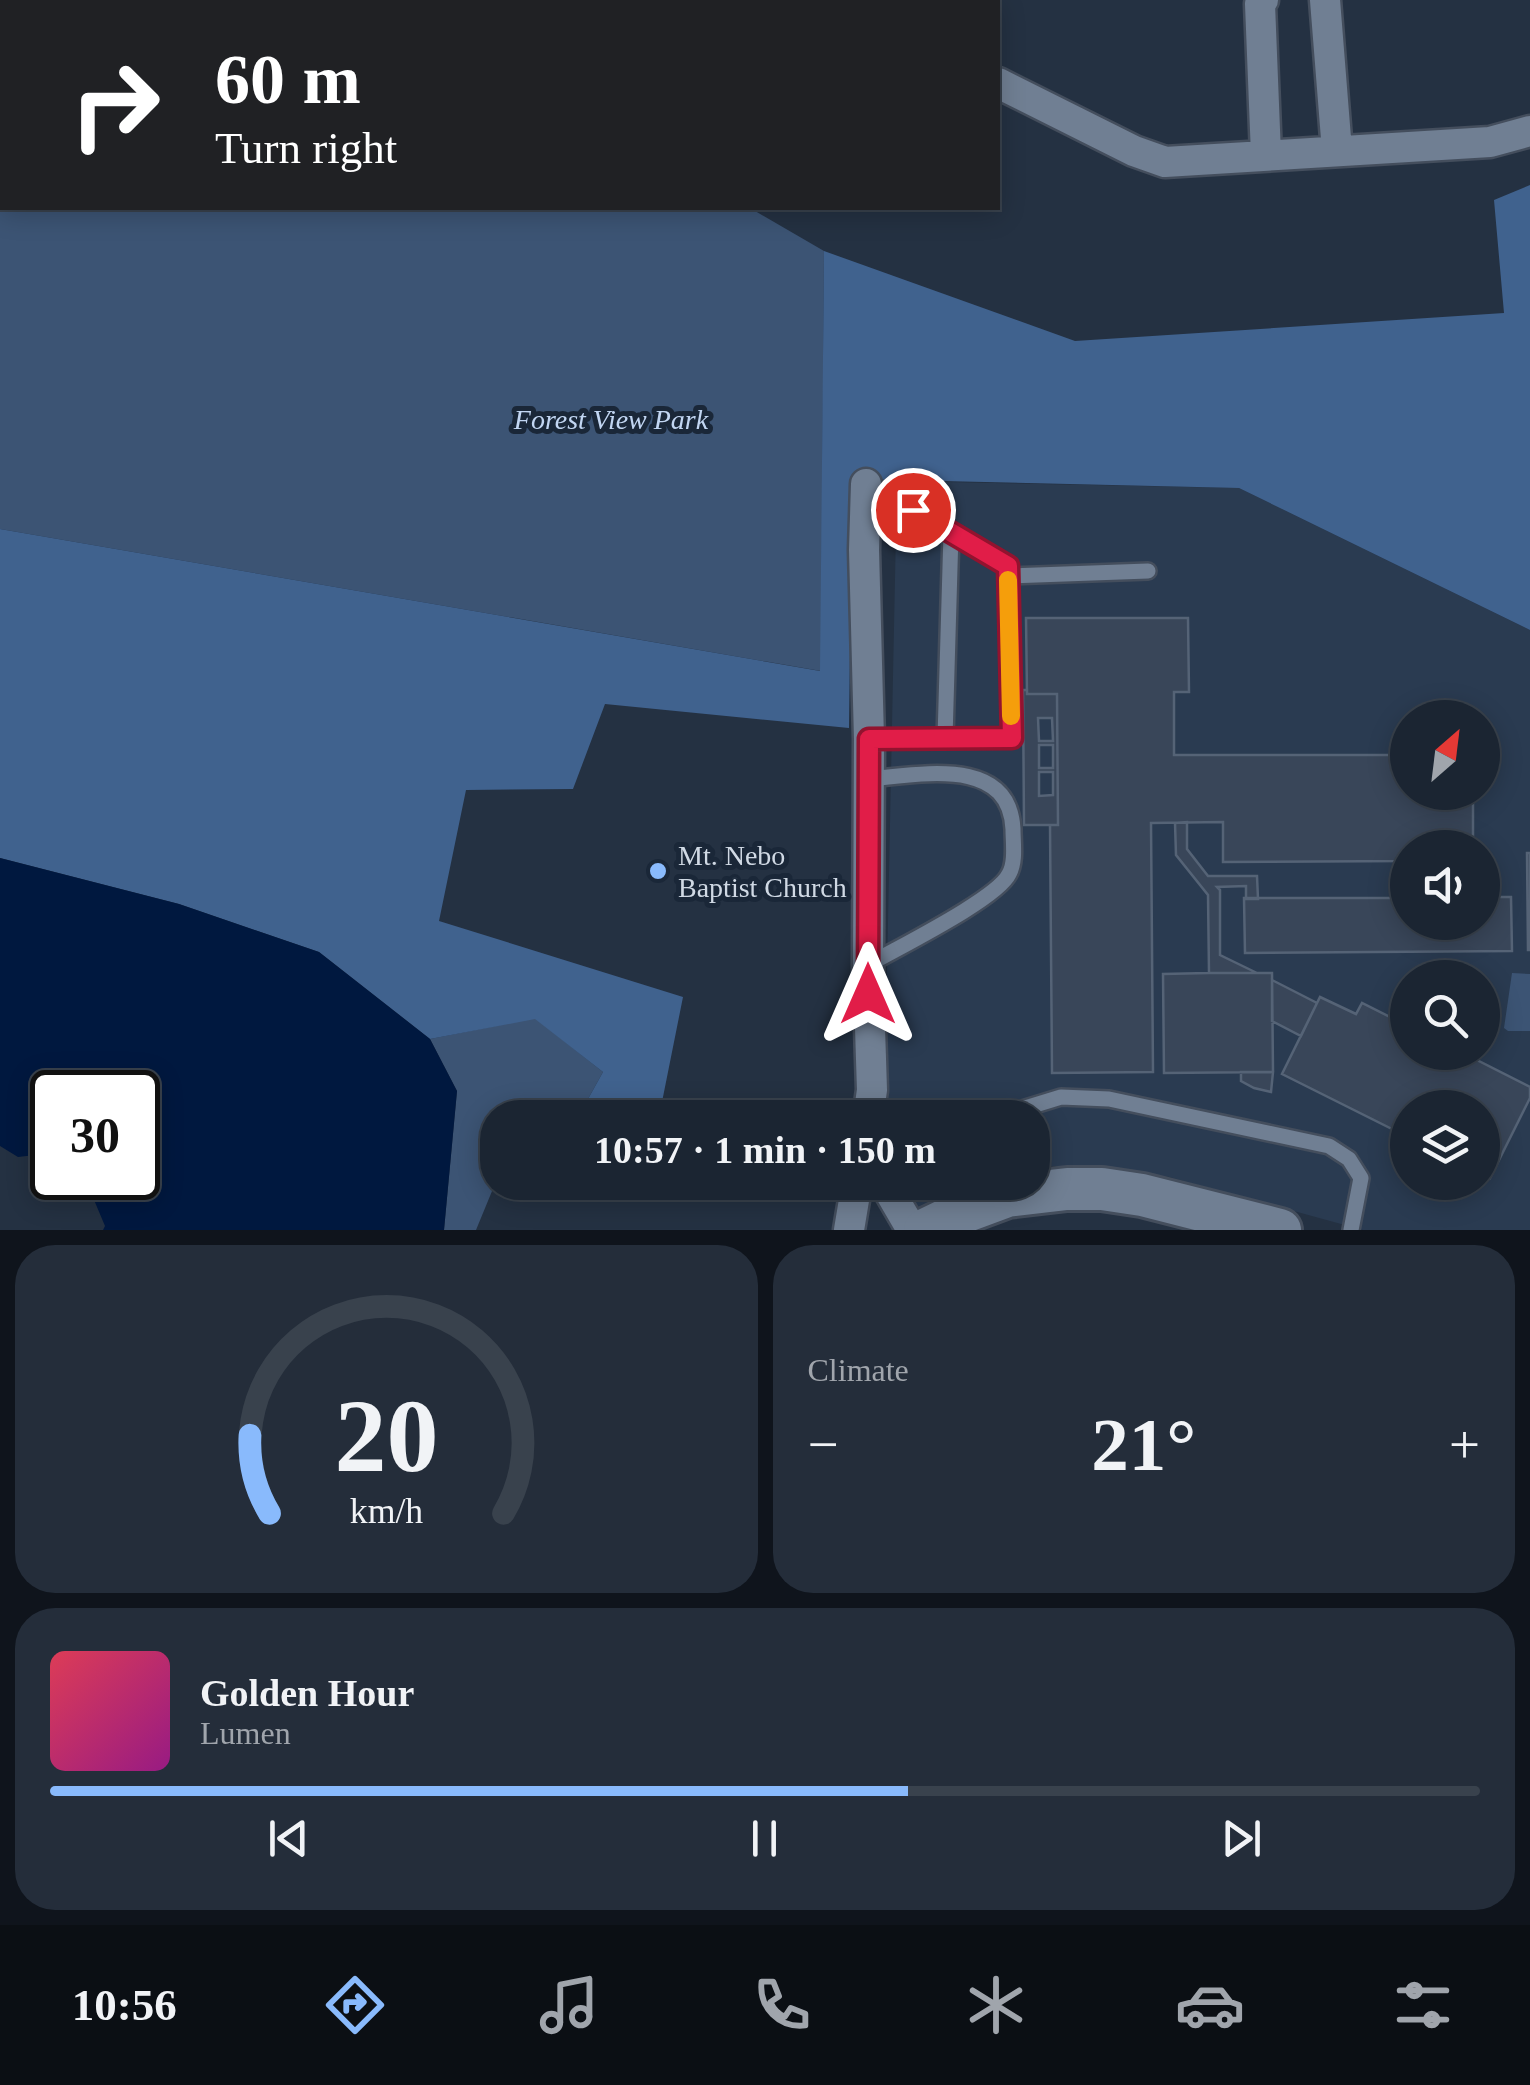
<!DOCTYPE html>
<meta charset="utf-8">
<style>
:root{--surface:#1b2532;--page:#242d3a;--text:#f1f3f6;--muted:#a0a5ac;--line:#39424d;--accent:#89bafc}
body{margin:0;font-family:Georgia,serif;background:var(--page);color:var(--text);height:100vh;display:flex;flex-direction:column;font-size:38px;white-space:nowrap}
*{box-sizing:border-box;margin:0}
p{font-size:32px;color:var(--muted)}
.icon{flex:none;width:55px;height:55px;fill:none;stroke:currentColor;stroke-width:2;stroke-linecap:round;stroke-linejoin:round}
.map{position:relative;height:1230px;overflow:hidden}
.side{display:flex;flex-direction:column;gap:15px;padding:15px;background:#0f141c;flex:1}
.side>*{flex:none}
.guide{position:absolute;left:0px;top:0px;width:1000px;height:210px;box-shadow:0 5px 25px #0003,0 0 0 2px var(--line);background:#202124;color:#fff;overflow:hidden}
.needle{width:65px;rotate:28deg}
.fabs{position:absolute;left:1390px;top:700px;display:grid;gap:20px}
.fabs a{display:grid;place-items:center;width:110px;height:110px;border-radius:50%;background:var(--surface);box-shadow:0 5px 25px #0003,0 0 0 2px var(--line);font-size:50px}
.speed{position:absolute;left:30px;top:1070px;display:flex;gap:20px;font-size:50px;font-weight:700;text-align:center}
.speed>*{display:grid;place-content:center;width:130px;height:130px;border-radius:50%;background:var(--surface);box-shadow:0 5px 25px #0003,0 0 0 2px var(--line);line-height:1}
.speed .limit{border:5px solid #111;border-radius:15px;background:#fff;color:#111}
.pin{position:absolute;display:grid;place-items:center;width:85px;height:85px;color:#fff;margin:-42px;border:5px solid #fff;border-radius:50%;box-shadow:0 2px 10px #0007}
.me{position:absolute;width:110px;margin:-55px;rotate:0deg;stroke-linejoin:round;filter:drop-shadow(0 0 8px #0008)}
.turn{display:flex;align-items:center;gap:35px;height:210px;padding:0 50px;font-size:45px}
.turn .icon{width:130px;height:130px;stroke-width:2.5}
.turn b{display:block;font-size:70px;line-height:85px}
.big{font-size:75px;font-weight:700;line-height:1.1}
.side .widget{flex:1;display:flex;flex-direction:column;justify-content:center;gap:15px;min-width:0;padding:0 35px;border-radius:40px;background:var(--page)}
.side .dial{align-items:center;gap:0}
.dial svg{height:260px;overflow:visible;fill:none;stroke:var(--line);stroke-width:7;stroke-linecap:round;text-anchor:middle}
.dial text{fill:var(--text);stroke:none}
.song{display:flex;align-items:center;gap:30px}
.cover{width:120px;height:120px;border-radius:15px;background:linear-gradient(135deg,hsl(350 70% 55%),hsl(310 70% 35%))}
.played{height:10px;border-radius:5px;background:linear-gradient(90deg,var(--accent) 60%,var(--line) 60%)}
.keys{display:flex;justify-content:space-around;direction:ltr}
.heat{display:flex;justify-content:space-between;align-items:center;font-size:55px;direction:ltr}
.side .tiles{flex:1;display:grid;gap:15px;grid-template-columns:1fr 1fr}
.widget:last-child{grid-column:span 2}
.trip{position:absolute;left:480px;top:1100px;width:570px;height:100px;border-radius:40px;background:var(--surface);box-shadow:0 5px 25px #0003,0 0 0 2px var(--line);font-weight:700;line-height:100px;text-align:center}
.menu{display:flex;height:160px;justify-content:space-around;align-items:center;background:#0b0f14;color:var(--muted)}
.menu .icon{width:70px;height:70px}
.menu .current{color:var(--accent)}
.menu b{font-size:45px;color:var(--text)}
.map>svg:first-child{display:block}
.built{fill:#2a3b51;fill-rule:evenodd}
.green{fill:#3c5474}
.forest{fill:#40628e}
.water{fill:#00183f}
.building{fill:#394659;stroke:#556376;stroke-width:2.5;fill-rule:evenodd}
.lines{fill:none;stroke-linecap:round;stroke-linejoin:round}
.lane-casing{stroke:#444e5d;stroke-width:20}
.street-casing{stroke:#444e5d;stroke-width:35}
.secondary-casing{stroke:#444e5d;stroke-width:48}
.path{stroke:#6b7785;stroke-width:5;stroke-dasharray:8 8;stroke-linecap:butt}
.lane{stroke:#707f93;stroke-width:15}
.street{stroke:#707f93;stroke-width:30}
.secondary{stroke:#707f93;stroke-width:42}
.route-casing{stroke:#92132f;stroke-width:25}
.route{stroke:#e11d48;stroke-width:18}
.slow{stroke:#f59e0b;stroke-width:18}
.poi-dot{fill:#89bafc;stroke:#1a2738;stroke-width:4}
.labels{text-anchor:middle;stroke-width:10;stroke-linejoin:round;paint-order:stroke}
.park-label{font-size:28px;font-style:italic;fill:#c2d6f2;stroke:#1a2738}
.poi-label{font-size:28px;fill:#d0d9e4;stroke:#1a2738;text-anchor:start}
</style>
<div class="map">
<svg width="1530" height="1230" viewBox="0 0 1530 1230">
<rect width="100%" height="100%" fill="#243142"/>
<!-- built -->
<path class="built" d="M897 481 1239 488 1530 630V1230H1363L1169 1177 1103 1166H1051L1033 1170 1032 1118H886V1019ZM1408 718H1482V792H1408ZM1408 848H1482V922H1408ZM1408 978H1482V1052H1408ZM1408 1108H1482V1182H1408Z
M886 1182 973 1183 887 1223Z"/>
<!-- green -->
<path class="green" d="M0 0H401L405 2H2V208H750L824 251 821 671 0 529Z
M1512 973 1530 974V1031H1508L1504 1028Z
M535 1018 603 1072 578 1117 498 1118 497 1179 476 1230H444L457 1091 430 1039Z"/>
<!-- forest -->
<path class="forest" d="M502 0H654L653 2H500Z
M1530 185V630L1239 488 852 479 849 728 605 704 573 789 466 790 439 921 683 997 659 1117H578L603 1072 535 1019 430 1039 319 952 179 904 0 858V529L820 671 824 251 1075 341 1504 313 1494 200Z
M602 1183H646L642 1202Z"/>
<!-- water -->
<path class="water" d="M0 858 179 904 319 952 430 1039 457 1091 444 1230H103L105 1226 89 1188 79 1178H138V1092H52V1153L18 1157 0 1146Z"/>
<!-- building -->
<path class="building" d="M1026 618H1188L1189 692H1174V755H1408V792H1473V848H1408V861L1223 862V822L1151 823 1153 1072 1052 1073 1050 825H1058L1057 694H1027Z
M1023 690H1027V694H1057L1058 825H1024ZM1038 718H1052L1053 741H1039ZM1039 745H1053V768H1039ZM1039 772H1053V795L1039 796Z
M1187 822V849L1208 876H1257L1258 899H1246V886L1217 887 1220 890V955L1257 973H1209L1208 895 1176 855 1175 823Z
M1527 853H1530V950H1528Z
M1482 897H1511L1512 951 1245 953 1244 898H1408V922H1482Z
M1209 973H1272L1273 1072 1164 1073 1163 974Z
M1272 980 1317 1003 1301 1036 1272 1021Z
M1320 997 1356 1014 1362 1003 1408 1026V1052H1461L1530 1087V1098L1490 1178 1482 1174V1108H1408V1137L1282 1074Z
M1241 1072H1273L1271 1092 1254 1088 1241 1081Z"/>
<g class="lines">
<defs>
<path id="lane" d="M106 0 119 2
M14 2 18 0
M0 11 2 10
M865 525 913 511 1007 566 1012 737 869 739
M1008 576 1148 571
M945 738 951 533
M868 965C897 948 997 899 1009 874 1016 862 1013 843 1013 829 1009 755 919 775 868 779
M1018 1118 1022 1109 1061 1097 1109 1099 1329 1146 1349 1159 1361 1178 1351 1230"/>
<path id="street" d="M887 0 888 2
M1263 0 1260 4 1266 155
M1325 0 1337 151
M998 83 1134 151 1165 162 1490 142 1530 131
M866 484 864 550 869 739 868 965 872 1090 868 1118
M884 1182 912 1230
M849 1230 857 1182"/>
<path id="secondary" d="M925 1230 956 1215 1007 1196 1067 1189H1102L1142 1195 1280 1230"/>
</defs>
<!-- lane casing -->
<use href="#lane" class="lane-casing"/>
<!-- street casing -->
<use href="#street" class="street-casing"/>
<!-- secondary casing -->
<use href="#secondary" class="secondary-casing"/>
<!-- path -->
<path class="path" d="M243 2 245 0
M0 135 2 138"/>
<!-- lane -->
<use href="#lane" class="lane"/>
<!-- street -->
<use href="#street" class="street"/>
<!-- secondary -->
<use href="#secondary" class="secondary"/>
</g>
<g class="lines">
<defs>
<path id="route" d="M868 994 869 739 1012 738 1008 566 913 510"/>
</defs>
<!-- route casing -->
<use href="#route" class="route-casing"/>
<!-- route -->
<use href="#route" class="route"/>
<!-- slow -->
<path class="slow" d="M1008 580 1011 716"/>
</g>
<!-- markers -->
<circle class="poi-dot" cx="658" cy="871" r="10"/>
<g class="labels">
<!-- park labels -->
<g class="park-label">
<text x="611" y="429">Forest View Park</text>
</g>
<!-- poi labels -->
<g class="poi-label">
<text x="678" y="865">Mt. Nebo<tspan x="678" dy="32">Baptist Church</tspan></text>
</g>
</g>
</svg>
<div class="fabs">
<a><svg class="needle" viewBox="-14 -14 28 28"><path d="M0-13l5 13h-10z" fill="#e53935"/><path d="M0 13l5-13h-10z" fill="#a0a5ac"/></svg></a>
<a><svg class="icon" aria-label="sound" viewBox="0 0 24 24"><path d="M4 9h4l5-4v14l-5-4H4zM17 9q2 3 0 6"/></svg></a>
<a><svg class="icon" aria-label="search" viewBox="0 0 24 24"><circle cx="10" cy="10" r="6"/><path d="M15 15l6 6"/></svg></a>
<a><svg class="icon" aria-label="layers" viewBox="0 0 24 24"><path d="M12 4l9 5-9 5-9-5zM3 14l9 5 9-5"/></svg></a>
</div>
<div class="speed"><div class="limit">30</div></div>
<div class="pin" style="left:913px;top:510px;background:#d93025"><svg class="icon" aria-label="arrive" viewBox="0 0 24 24"><path d="M6 21V4h12l-3 4 3 4H6"/></svg></div>
<svg class="me" style="left:868px;top:994px" viewBox="-20 -20 40 40"><path d="M0-17L14 15 0 8-14 15z" fill="#e11d48" stroke="#fff" stroke-width="4"/></svg>
<div class="trip">10:57 · 1 min · 150 m</div>
<div class="guide">
<div class="turn"><svg class="icon" aria-label="right" viewBox="0 0 24 24"><path d="M7 20v-9h11M14 6l5 5-5 5"/></svg><div><b>60 m</b>Turn right</div></div>
</div>
</div>
<section class="side">
<div class="tiles">
<div class="widget dial"><svg viewBox="0 0 100 80">
<path d="M14 69A42 42 0 1 1 86 69"/>
<path d="M14 69A42 42 0 0 1 8 45" stroke="#89bafc"/>
<text x="50" y="56" font-size="32" font-weight="700">20</text>
<text x="50" y="72" font-size="11">km/h</text>
</svg></div>
<div class="widget"><p>Climate</p>
<div class="heat"><a>−</a><b class="big">21°</b><a>+</a></div>
</div>
<div class="widget">
<div class="song"><i class="cover"></i><div><b>Golden Hour</b><p>Lumen</p></div></div>
<div class="played"></div>
<div class="keys"><svg class="icon" aria-label="previous" viewBox="0 0 24 24"><path d="M18 5L8 12l10 7zM5 5v14"/></svg><svg class="icon" aria-label="pause" viewBox="0 0 24 24"><path d="M8 5v14M16 5v14"/></svg><svg class="icon" aria-label="next" viewBox="0 0 24 24"><path d="M6 5l10 7-10 7zM19 5v14"/></svg></div>
</div>
</div>
</section>
<nav class="menu">
<b>10:56</b>
<svg class="icon current" aria-label="directions" viewBox="0 0 24 24"><path d="M12 3l9 9-9 9-9-9zM9 14v-3h6M13 9l2 2-2 2"/></svg>
<svg class="icon" aria-label="music" viewBox="0 0 24 24"><path d="M9 18V5l10-2v13"/><circle cx="6" cy="18" r="3"/><circle cx="16" cy="16" r="3"/></svg>
<svg class="icon" aria-label="phone" viewBox="0 0 24 24"><path d="M5 4h4l2 5-3 2q2 4 5 5l2-3 5 2v4C11 20 4 13 5 4z"/></svg>
<svg class="icon" aria-label="climate" viewBox="0 0 24 24"><path d="M12 3v18M4 7l16 10M4 17L20 7"/></svg>
<svg class="icon" aria-label="car" viewBox="0 0 24 24"><path d="M5 17H2v-5l4-1 3-4h7l3 4 3 1v5h-3M9 17h6M6 11h13"/><circle cx="7" cy="17" r="2"/><circle cx="17" cy="17" r="2"/></svg>
<svg class="icon" aria-label="filters" viewBox="0 0 24 24"><path d="M4 7h16M4 17h16"/><circle cx="9" cy="7" r="2"/><circle cx="15" cy="17" r="2"/></svg>
</nav>
